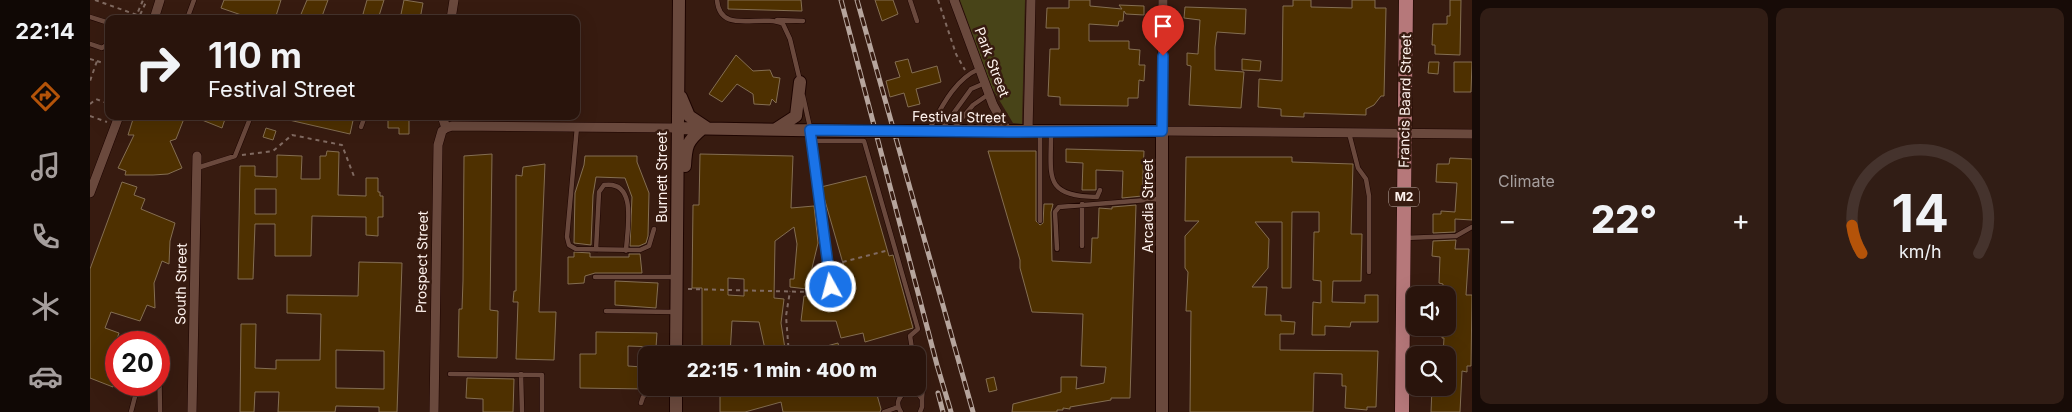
<!DOCTYPE html>
<meta charset="utf-8">
<style>
:root{--surface:#29140c;--page:#311d15;--text:#f1f3f6;--muted:#a59e9d;--line:#45332d;--accent:#b45309}
body{margin:0;font-family:Inter,sans-serif;background:var(--page);color:var(--text);height:100vh;display:flex;flex-direction:column;font-size:19px;white-space:nowrap}
*{box-sizing:border-box;margin:0}
p{font-size:16px;color:var(--muted)}
.icon{flex:none;width:28px;height:28px;fill:none;stroke:currentColor;stroke-width:2;stroke-linecap:round;stroke-linejoin:round}
.map{position:relative;flex:1;overflow:hidden}
.details{display:flex;flex-direction:column;gap:8px;padding:8px;background:#170b07;width:600px}
.details>*{flex:none}
.guide{position:absolute;left:15px;top:15px;width:475px;height:105px;border-radius:10px;box-shadow:0 5px 20px #0002,0 0 0 1px var(--line);background:#29140c;color:var(--text);overflow:hidden}
.buttons{position:absolute;left:1316px;top:286px;display:grid;gap:10px}
.buttons a{display:grid;place-items:center;width:50px;height:50px;border-radius:10px;background:var(--surface);box-shadow:0 5px 20px #0002,0 0 0 1px var(--line);font-size:25px}
.speed{position:absolute;left:15px;top:331px;display:flex;gap:10px;font-size:25px;font-weight:700;text-align:center}
.speed>*{display:grid;place-content:center;width:65px;height:65px;border-radius:50%;background:var(--surface);box-shadow:0 5px 20px #0002,0 0 0 1px var(--line);line-height:1}
.speed .limit{border:8px solid #d22;background:#fff;color:#111}
.pin{position:absolute;display:grid;place-items:center;width:42px;height:42px;color:#fff;margin:-51px -21px;border-radius:50% 50% 50% 0;rotate:-45deg;box-shadow:0 0 5px #0007}
.pin .icon{rotate:45deg}
.me{position:absolute;width:55px;margin:-28px;rotate:353deg;stroke-linejoin:round;filter:drop-shadow(0 0 4px #0008)}
.turn{display:flex;align-items:center;gap:18px;height:105px;padding:0 20px;font-size:22px}
.turn .icon{width:65px;height:65px;stroke-width:2.5}
.turn b{display:block;font-size:35px;line-height:42px}
.big{font-size:38px;font-weight:800;line-height:1.1}
.details .tile{flex:1;display:flex;flex-direction:column;justify-content:center;gap:8px;min-width:0;padding:0 18px;border-radius:10px;background:var(--page)}
.details .dial{align-items:center;gap:0}
.dial svg{height:130px;overflow:visible;fill:none;stroke:var(--line);stroke-width:7;stroke-linecap:round;text-anchor:middle}
.dial text{fill:var(--text);stroke:none}
.heat{display:flex;justify-content:space-between;align-items:center;font-size:28px;direction:ltr}
.details .tiles{flex:1;display:grid;gap:8px;grid-template-columns:repeat(2,1fr)}
.trip{position:absolute;left:548px;top:346px;width:288px;height:50px;border-radius:10px;background:var(--surface);box-shadow:0 5px 20px #0002,0 0 0 1px var(--line);font-weight:800;line-height:50px;text-align:center}
main{display:flex;flex:1;min-height:0}
.menu{display:flex;flex-direction:column;width:90px;justify-content:space-around;align-items:center;background:#100805;color:var(--muted)}
.menu .icon{width:35px;height:35px}
.menu .selected{color:var(--accent)}
.menu b{font-size:22px;color:var(--text)}
.map>svg:first-child{display:block}
.green{fill:#484418}
.building{fill:#4e3000;stroke:#846e52;fill-rule:evenodd}
.lines{fill:none;stroke-linecap:round;stroke-linejoin:round}
.lane-casing{stroke:#1d0400;stroke-width:5.5}
.street-casing{stroke:#1d0400;stroke-width:10}
.secondary-casing{stroke:#1d0400;stroke-width:14}
.primary-casing{stroke:#1d0400;stroke-width:15}
.path{stroke:#806a61;stroke-width:2;stroke-dasharray:4 4;stroke-linecap:butt}
.lane{stroke:#6a493d;stroke-width:4.5}
.street{stroke:#6a493d;stroke-width:9}
.secondary{stroke:#6a493d;stroke-width:12}
.primary{stroke:#b6787a;stroke-width:14}
.rail-casing{stroke:#b6a59d;stroke-width:5}
.rail{stroke:#371b10;stroke-width:3;stroke-dasharray:9;stroke-linecap:butt}
.secondary-bridge-casing{stroke:#1d0400;stroke-width:14;stroke-linecap:butt}
.secondary-bridge{stroke:#6a493d;stroke-width:12}
.route-casing{stroke:#114b97;stroke-width:12}
.route{stroke:#1a73e8;stroke-width:9}
.labels{text-anchor:middle;stroke-width:5;stroke-linejoin:round;paint-order:stroke}
.shield{fill:#371b10;stroke:#c2b2ab;stroke-width:1}
.shield-label{font-size:12px;font-weight:bold;fill:#fef2ed}
.street-label{font-size:14px;fill:#fef2ed;stroke:#371b10}
</style>
<main>
<nav class="menu">
<b>22:14</b>
<svg class="icon selected" aria-label="directions" viewBox="0 0 24 24"><path d="M12 3l9 9-9 9-9-9zM9 14v-3h6M13 9l2 2-2 2"/></svg>
<svg class="icon" aria-label="music" viewBox="0 0 24 24"><path d="M9 18V5l10-2v13"/><circle cx="6" cy="18" r="3"/><circle cx="16" cy="16" r="3"/></svg>
<svg class="icon" aria-label="phone" viewBox="0 0 24 24"><path d="M5 4h4l2 5-3 2q2 4 5 5l2-3 5 2v4C11 20 4 13 5 4z"/></svg>
<svg class="icon" aria-label="climate" viewBox="0 0 24 24"><path d="M12 3v18M4 7l16 10M4 17L20 7"/></svg>
<svg class="icon" aria-label="car" viewBox="0 0 24 24"><path d="M5 17H2v-5l4-1 3-4h7l3 4 3 1v5h-3M9 17h6M6 11h13"/><circle cx="7" cy="17" r="2"/><circle cx="17" cy="17" r="2"/></svg>
</nav>
<div class="map">
<svg width="1382" height="412" viewBox="0 0 1382 412">
<rect width="100%" height="100%" fill="#371b10"/>
<!-- green -->
<path class="green" d="M870 0H935L932 124 923 123 902 88Z"/>
<!-- building -->
<path class="building" d="M134 0H191L185 19H163L131 8Z
M217 0H238L231 19H209Z
M277 0H294L288 19 273 14Z
M314 0 333 3 330 19H310Z
M638 0H711L712 11 638 9Z
M785 0H803L808 14 792 21Z
M979 0H1000V6L1032 9 1029 5 1054 6V15L1036 14 1034 11 1033 21H1029L1028 26 999 24V41H1039V49L1050 50 1049 65H1055L1054 81 1049 80 1048 98H1038V106L970 105V97L958 96 960 49H969V28H956L957 8H979Z
M1203 0H1221V7L1262 8V0H1285V8H1296L1294 96H1291L1284 105 1276 109V115L1214 113V117L1191 116V109L1168 107 1169 79 1192 81 1193 6H1203Z
M1360 0H1371L1370 55 1345 54V45H1342L1343 24H1357V16H1360Z
M1095 7 1156 9 1155 34 1127 32 1125 47V70L1154 72 1151 108 1099 105 1101 66 1097 65V53L1108 54 1110 20 1094 18Z
M646 55 663 71 680 70 683 77 690 78 686 103 682 99 680 105 664 104 663 94 647 84 632 102 619 94Z
M818 59 822 73 847 66 851 82 826 89 830 104 818 107 814 93 800 97 796 81 810 77 805 62Z
M1152 59 1171 61 1170 71 1152 70Z
M1339 62H1349L1348 74 1338 73Z
M1364 62H1382L1381 92H1364Z
M44 116H95L86 139 80 141 92 168 78 174 63 175H35L36 171 28 168 44 135H38Z
M102 116H136L132 128Z
M200 116H264L260 134 199 120Z
M298 119H319V134H309V128H298Z
M176 128 186 131 183 140 173 137Z
M976 149 1054 151 1052 196 1032 198 1033 171H1030L1006 170V190H992L993 163 976 162Z
M237 151 249 152 248 195 276 196V178H288V192H290V196H293V217H288V236L276 235V217L222 216 221 256H185V224H165L163 279H148L150 166H165V176L187 177V155L212 156 211 179H230V156H236ZM165 189H186V214H165Z
M898 151H946V221L950 225 953 223 954 204H963L961 212 962 261 1001 263 1002 238H1008L1009 208 1022 209V207L1046 205 1040 398H1021V400L980 407V409L973 408V410H967V412H922L923 404 971 392V377H987L986 389 1014 383 1016 367 991 366 993 314 942 312 930 268V260Z
M402 154 400 310 408 311 407 358 368 357 369 309H372L373 281 374 156Z
M610 154 703 156 701 208 724 206 728 243 717 289 700 287V279H704L707 244 704 227 685 241 684 298 694 299 691 323 696 355H661L675 349 669 322 642 321 640 355H612V288H602L603 205H609ZM638 278 654 279V296L638 295Z
M495 156H547V162L559 193 558 236 556 243 549 246H540L542 197 535 178 506 177 503 195 501 245 484 243 485 193 494 165Z
M1096 157H1202V162L1263 164 1261 234H1272L1271 281H1243L1242 302 1275 303V295H1288V322H1261L1260 327 1235 326V335H1222L1223 302 1231 303V281L1223 280 1224 232H1229V212H1202L1201 288H1192V222H1165L1179 239 1178 268 1162 287H1177L1175 315H1191V321L1205 322 1204 334H1190V350L1288 351 1286 407H1277V410L1255 408 1256 386H1252V374L1224 373 1223 412H1100L1101 311H1096L1098 272 1095 268V236L1109 221H1095Z
M1360 158 1382 159V220L1365 219V232L1343 233V214H1351V211L1365 212 1367 183 1346 182 1347 164H1359Z
M455 164 449 312H466L464 360 426 359 428 302H423L424 291H426V175L432 176 433 167Z
M776 176 799 256 803 255 823 328 775 342 773 333 751 338 746 321H711L714 296 738 297 742 301 746 297 763 298 731 187Z
M32 182 47 187 44 195 55 199 51 209 85 223 80 241 79 264 72 261 64 283 65 308 57 305 50 321 21 312 15 328 29 333 24 348H26V376L23 387 0 378V269Z
M1366 240 1365 249H1379L1376 295H1382L1381 366H1377V372L1372 371 1370 412H1341L1342 388H1358V355H1353L1354 338H1352L1353 328H1358V295H1353V284L1349 283 1350 257 1342 256 1343 241Z
M484 252 500 253V257H539V254H550L552 273H505L495 276 494 283 478 284V257H484Z
M269 262 312 263 307 412H289V407L246 406 245 412H188L189 392H165L164 412H150L151 324H166L165 368 186 369V360H230L231 314 197 313V295L268 296ZM246 350 294 351V389L246 388Z
M525 281 568 283 566 308 525 305Z
M506 332 567 333 566 347 538 346V366L552 367V376H556V389L490 388V354H506Z
M748 343 750 353 732 355 733 347Z
M904 377 907 390 899 392 896 379Z
M377 378 424 379 423 412H393V399L376 398Z
M650 388H711L712 393 733 388H785L791 409 790 412H693L691 402 655 412H630V393Z"/>
<g class="lines">
<defs>
<path id="lane" d="M627 0C630 36 671 13 693 24L700 39 710 81
M820 0 827 21
M0 17 19 23
M97 19 104 0
M687 20 713 21
M0 44 12 48 19 43
M713 96 723 141 728 201 742 297
M271 127 275 116
M487 127 477 237 479 245 486 249 550 250 559 246 564 229
M840 128C852 106 865 79 889 69
M852 129 881 89 895 83
M863 129 883 105 899 94
M961 133C961 177 953 196 1007 197L1010 190
M1259 133 1268 168 1276 179 1279 196V272
M723 141H774L828 329 820 336 823 355
M107 168 145 156 161 116
M992 204V246
M950 221V134
M1315 238 1366 236 1382 227
M967 249 965 212 969 207 1069 199
M506 250 509 192 514 185C548 180 537 229 536 251
M505 277H584
M516 311 585 312
M69 350 70 412
M360 374 452 375V412
M431 374 432 412
M829 379 833 385 832 399
M826 392 828 384 826 369
M551 403 553 397 556 394 585 393
M41 412 48 385
M794 412 808 407
M811 412C800 397 822 383 832 399V407L830 412"/>
<path id="street" d="M864 0 903 105 918 132
M1073 0 1072 131 1382 134
M64 19 70 0
M361 19 364 0
M352 116 356 128
M356 128 362 126 587 128
M938 132 941 0
M0 193 29 116
M102 412 107 156
M344 412 348 145 352 131 356 128"/>
<path id="secondary" d="M591 97 599 116 617 128
M587 128 762 131
M686 129 706 116 710 82
M833 131H1072V412
M595 166C596 146 597 141 613 128
M586 355 589 0
M586 412V388"/>
<path id="primary" d="M1312 412 1316 0"/>
</defs>
<!-- lane casing -->
<use href="#lane" class="lane-casing"/>
<!-- street casing -->
<use href="#street" class="street-casing"/>
<!-- secondary casing -->
<use href="#secondary" class="secondary-casing"/>
<!-- primary casing -->
<use href="#primary" class="primary-casing"/>
<!-- path -->
<path class="path" d="M5 0 47 15H50L57 0
M848 0 866 54 875 70
M45 19 53 0
M0 59 7 61 0 81
M7 61 19 65
M16 103 19 96
M0 104 6 99 19 104
M0 116 17 122
M152 155 183 151 202 135 252 145 265 179
M745 264 799 250
M598 289 720 292 731 271
M699 355 696 316 700 291
M763 355 768 354
M596 393 623 388"/>
<!-- lane -->
<use href="#lane" class="lane"/>
<!-- street -->
<use href="#street" class="street"/>
<!-- secondary -->
<use href="#secondary" class="secondary"/>
<!-- primary -->
<use href="#primary" class="primary"/>
<defs>
<path id="rail" d="M751 0 847 365 861 412
M767 0 883 412
M848 393 853 412"/>
</defs>
<!-- rail casing -->
<use href="#rail" class="rail-casing"/>
<!-- rail -->
<use href="#rail" class="rail"/>
<defs>
<path id="secondary-bridge" d="M762 131H833"/>
</defs>
<!-- secondary-bridge casing -->
<use href="#secondary-bridge" class="secondary-bridge-casing"/>
<!-- secondary-bridge -->
<use href="#secondary-bridge" class="secondary-bridge"/>
</g>
<g class="lines">
<defs>
<path id="route" d="M741 287 720 130 918 132 1072 131 1073 56"/>
</defs>
<!-- route casing -->
<use href="#route" class="route-casing"/>
<!-- route -->
<use href="#route" class="route"/>
</g>
<g class="labels">
<!-- shield labels -->
<rect class="shield" x="1299" y="187.5" width="30" height="19" rx="4"/>
<g class="shield-label">
<text x="1314" y="201">M2</text>
</g>
<!-- street labels -->
<g class="street-label">
<text transform="translate(902 62) rotate(69)" y="5">Park Street</text>
<text transform="translate(1315 101) rotate(-89)" y="5">Francis Baard Street</text>
<text transform="translate(869 117) rotate(1)" y="5">Festival Street</text>
<text transform="translate(572 177) rotate(-90)" y="5">Burnett Street</text>
<text transform="translate(1058 206) rotate(-90)" y="5">Arcadia Street</text>
<text transform="translate(332 262) rotate(-89)" y="5">Prospect Street</text>
<text transform="translate(91 284) rotate(-89)" y="5">South Street</text>
</g>
</g>
</svg>
<div class="buttons">
<a><svg class="icon" aria-label="sound" viewBox="0 0 24 24"><path d="M4 9h4l5-4v14l-5-4H4zM17 9q2 3 0 6"/></svg></a>
<a><svg class="icon" aria-label="search" viewBox="0 0 24 24"><circle cx="10" cy="10" r="6"/><path d="M15 15l6 6"/></svg></a>
</div>
<div class="speed"><div class="limit">20</div></div>
<div class="pin" style="left:1073px;top:56px;background:#d93025"><svg class="icon" aria-label="arrive" viewBox="0 0 24 24"><path d="M6 21V4h12l-3 4 3 4H6"/></svg></div>
<svg class="me" style="left:741px;top:287px" viewBox="-20 -20 40 40"><circle r="17" fill="#1a73e8" stroke="#fff" stroke-width="3"/><path d="M0-11L8 9 0 5-8 9z" fill="#fff"/></svg>
<div class="trip">22:15 · 1 min · 400 m</div>
<div class="guide">
<div class="turn"><svg class="icon" aria-label="right" viewBox="0 0 24 24"><path d="M7 20v-9h11M14 6l5 5-5 5"/></svg><div><b>110 m</b>Festival Street</div></div>
</div>
</div>
<section class="details">
<div class="tiles">
<div class="tile"><p>Climate</p>
<div class="heat"><a>−</a><b class="big">22°</b><a>+</a></div>
</div>
<div class="tile dial"><svg viewBox="0 0 100 80">
<path d="M14 69A42 42 0 1 1 86 69"/>
<path d="M14 69A42 42 0 0 1 8 52" stroke="#b45309"/>
<text x="50" y="56" font-size="32" font-weight="700">14</text>
<text x="50" y="72" font-size="11">km/h</text>
</svg></div>
</div>
</section>
</main>
